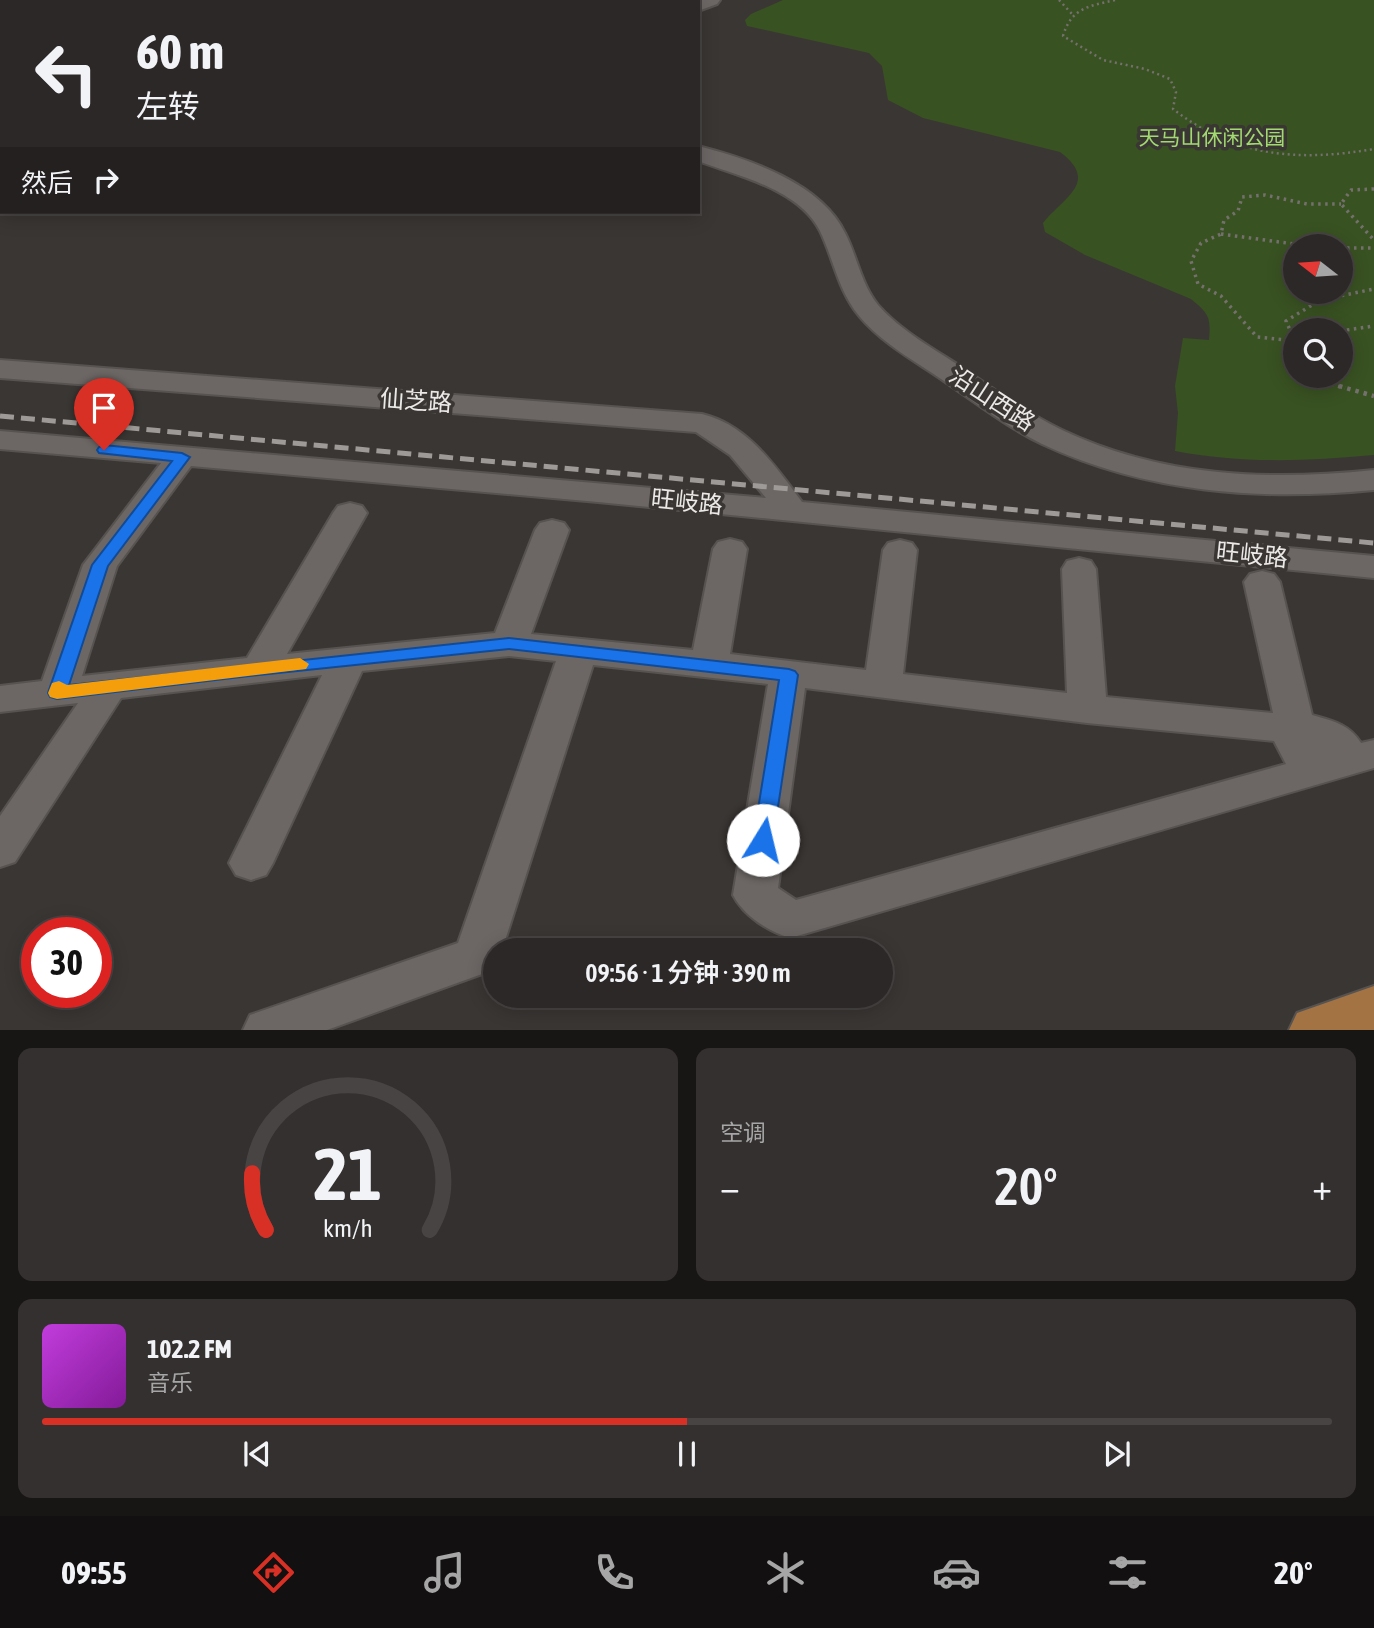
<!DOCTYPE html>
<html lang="zh">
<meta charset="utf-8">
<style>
:root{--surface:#2c2827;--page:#34302f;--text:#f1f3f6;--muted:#a6a6a7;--line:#484444;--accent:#d93025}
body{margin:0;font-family:"Asap Condensed","Noto Sans SC",sans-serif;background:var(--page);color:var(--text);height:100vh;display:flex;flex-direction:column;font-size:26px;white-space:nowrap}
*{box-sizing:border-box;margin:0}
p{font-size:23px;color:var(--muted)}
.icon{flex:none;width:38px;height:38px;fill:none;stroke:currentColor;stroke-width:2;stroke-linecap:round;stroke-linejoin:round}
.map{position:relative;height:1030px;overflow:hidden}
.sheet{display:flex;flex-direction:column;gap:18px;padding:18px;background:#181615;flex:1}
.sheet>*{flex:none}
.hud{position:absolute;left:0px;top:0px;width:700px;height:214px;box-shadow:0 4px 18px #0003,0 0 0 2px var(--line);background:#2c2827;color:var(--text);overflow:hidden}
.needle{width:46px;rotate:287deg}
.fabs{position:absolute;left:1283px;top:234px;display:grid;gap:14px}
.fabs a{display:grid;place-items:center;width:70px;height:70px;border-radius:50%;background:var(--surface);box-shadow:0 4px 18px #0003,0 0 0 2px var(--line);font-size:35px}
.speed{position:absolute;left:21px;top:917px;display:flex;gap:14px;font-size:35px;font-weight:700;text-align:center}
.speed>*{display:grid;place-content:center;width:91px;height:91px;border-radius:50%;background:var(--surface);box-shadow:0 4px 18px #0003,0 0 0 2px var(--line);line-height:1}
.speed .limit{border:10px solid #d22;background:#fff;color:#111}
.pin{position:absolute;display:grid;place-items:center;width:60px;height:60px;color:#fff;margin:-72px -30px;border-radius:50% 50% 50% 0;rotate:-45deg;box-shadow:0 0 7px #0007}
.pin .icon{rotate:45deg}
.me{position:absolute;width:77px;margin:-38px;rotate:9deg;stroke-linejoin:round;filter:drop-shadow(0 0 5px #0008)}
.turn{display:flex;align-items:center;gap:24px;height:147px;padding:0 21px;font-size:32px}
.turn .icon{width:91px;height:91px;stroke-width:2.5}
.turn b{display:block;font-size:49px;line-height:60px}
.then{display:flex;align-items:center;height:66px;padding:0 21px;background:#0003;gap:14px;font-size:26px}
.big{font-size:52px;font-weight:600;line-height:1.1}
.sheet .card{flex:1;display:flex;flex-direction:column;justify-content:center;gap:10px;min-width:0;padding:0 24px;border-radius:14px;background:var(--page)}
.sheet .dial{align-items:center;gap:0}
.dial svg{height:182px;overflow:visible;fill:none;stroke:var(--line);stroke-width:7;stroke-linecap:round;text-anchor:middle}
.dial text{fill:var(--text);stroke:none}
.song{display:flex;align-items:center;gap:21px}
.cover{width:84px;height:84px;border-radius:10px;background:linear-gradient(135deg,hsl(290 70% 55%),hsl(290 70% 35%))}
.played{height:7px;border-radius:4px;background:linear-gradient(90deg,var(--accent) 50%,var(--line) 50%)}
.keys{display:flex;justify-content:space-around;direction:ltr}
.heat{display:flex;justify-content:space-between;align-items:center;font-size:38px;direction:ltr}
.sheet .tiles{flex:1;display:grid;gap:18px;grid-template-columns:1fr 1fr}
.card:last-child{grid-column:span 2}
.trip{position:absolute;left:483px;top:938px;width:410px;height:70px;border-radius:35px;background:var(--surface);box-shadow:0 4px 18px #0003,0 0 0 2px var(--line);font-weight:600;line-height:70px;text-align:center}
.tabs{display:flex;height:112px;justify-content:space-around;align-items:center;background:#121010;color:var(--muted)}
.tabs .icon{width:49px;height:49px}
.tabs .selected{color:var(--accent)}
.tabs b{font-size:32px;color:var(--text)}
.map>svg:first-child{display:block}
.green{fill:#395222;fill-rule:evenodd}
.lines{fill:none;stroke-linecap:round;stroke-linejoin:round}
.minor-casing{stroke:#565351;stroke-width:4}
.major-casing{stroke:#565351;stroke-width:4}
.highway-casing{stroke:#565351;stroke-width:4}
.path-far2{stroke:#74706e;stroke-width:2.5;stroke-dasharray:2 3.5;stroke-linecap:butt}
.path-far1{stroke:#74706e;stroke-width:3.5;stroke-dasharray:2.5 4.5;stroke-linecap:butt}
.path{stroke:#74706e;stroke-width:4.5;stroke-dasharray:3.5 5;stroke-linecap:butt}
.minor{fill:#6c6765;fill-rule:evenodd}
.major{fill:#a37343;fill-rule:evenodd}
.highway{fill:#c77b2c;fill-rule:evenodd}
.rail{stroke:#9d9a98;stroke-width:5;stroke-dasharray:14 7;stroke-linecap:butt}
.route{fill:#1a73e8;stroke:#114b97;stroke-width:2}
.slow{fill:#f59e0b}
.labels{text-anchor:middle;stroke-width:7;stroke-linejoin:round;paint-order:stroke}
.far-park-label{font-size:21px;fill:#a2d970;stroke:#3a3634}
.street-label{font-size:24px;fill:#ebe9e7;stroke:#3a3634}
</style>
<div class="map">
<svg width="1374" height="1030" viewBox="0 0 1374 1030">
<rect width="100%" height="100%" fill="#3a3634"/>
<!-- green -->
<path class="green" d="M783 0H1374V455C1306 461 1243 464 1175 451L1178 413 1175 386 1183 338 1209 340C1211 317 1209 314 1191 299L1085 255 1045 232 1043 223C1064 197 1100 182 1060 152L923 118 888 100 882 66 869 53 747 26 745 20 751 14ZM1295 247H1340V292H1295ZM1295 331H1340V376H1295Z"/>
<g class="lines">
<defs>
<path id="minor" d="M696 0H720L717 4 698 11V2H693Z
M698 146C749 159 821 183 845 233 857 256 861 284 878 305 901 331 934 349 963 368 995 390 1027 413 1062 430 1161 477 1267 481 1374 470V490C1260 501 1147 493 1042 444 1007 427 976 403 944 381 915 361 883 344 860 317 838 291 834 260 820 231 799 189 738 176 698 161Z
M0 194H2V208H0Z
M0 360 702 414C748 425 775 466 802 502L1374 556V578L598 502 191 466 117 566 82 676 247 658 333 513 338 506 350 503 362 506 367 513 287 654 495 633 535 530 540 523 552 520 564 523 569 530 531 634 693 650 713 549 718 542 730 539 742 542 747 549 730 654 866 670 883 550 888 543 900 540 912 543 917 550 903 674 1067 693 1062 569 1067 561 1079 558 1091 561 1096 569 1106 697 1273 713 1244 582 1250 574 1262 571 1274 574 1280 582 1312 715C1333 721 1349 724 1361 743L1374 740V768L790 938C768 931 744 916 733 895L768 684 593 665 502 950H495L493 970 327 1030H243L250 1015 458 943 556 661 509 656 362 671 273 863 266 875 251 880 236 875 229 863 322 675 121 698 15 862 0 867V816L78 703 0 712V686L42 681 83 565 161 463 0 449V431L766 498 730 455 696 432 0 378ZM805 688 1087 723 1274 741 1286 764 796 900 778 888Z"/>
<path id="major" d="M415 0H437L414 2Z
M484 0H506L483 2Z
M0 134H2V150H0Z
M1374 986V1030H1289L1297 1013Z"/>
<path id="highway" d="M0 122H2V138H0Z
M0 163H2V179H0Z"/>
</defs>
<!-- minor casing -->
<use href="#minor" class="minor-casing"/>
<!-- major casing -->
<use href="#major" class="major-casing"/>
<!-- highway casing -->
<use href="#highway" class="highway-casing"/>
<!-- path-far2 -->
<path class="path-far2" d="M1059 0 1073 15
M1115 0C1089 6 1071 8 1063 36L1103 60 1145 69 1170 79 1176 92 1173 109C1235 157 1298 162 1374 149"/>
<!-- path-far1 -->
<path class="path-far1" d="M1374 189 1351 190 1341 204 1374 240
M1221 234 1316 247
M1340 248H1374
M1340 331 1374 326
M1295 341 1257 337 1221 296 1198 284 1191 261 1201 243 1221 234 1224 220 1238 211 1242 197 1265 195 1307 204H1341
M1295 341 1286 321 1320 300 1374 289
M1320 376 1333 385 1345 388"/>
<!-- path -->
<path class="path" d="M1339 386 1374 396"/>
<!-- minor -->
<use href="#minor" class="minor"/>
<!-- major -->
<use href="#major" class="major"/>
<!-- highway -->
<use href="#highway" class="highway"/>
<!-- rail -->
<path class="rail" d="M0 416 1374 543"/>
</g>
<!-- route -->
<path class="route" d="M104 445 182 453 190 457 108 566 69 685 509 638 789 669 795 671 798 675 773 840 770 846 763 848 756 846 753 840 779 680 509 649 259 675 57 699 50 697 48 693 92 565 172 461 99 453 97 450 99 447Z"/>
<!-- slow -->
<path class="slow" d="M300 658 309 664 306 669 57 699 50 697 48 693 52 683 59 681 67 685Z"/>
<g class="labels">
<!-- far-park labels -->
<g class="far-park-label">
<text x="1212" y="145">天马山休闲公园</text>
</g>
<!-- street labels -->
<g class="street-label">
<text transform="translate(992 399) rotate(33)" y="8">沿山西路</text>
<text transform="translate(416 401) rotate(4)" y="8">仙芝路</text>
<text transform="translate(687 502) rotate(6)" y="8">旺岐路</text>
<text transform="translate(1252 555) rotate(6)" y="8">旺岐路</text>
</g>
</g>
</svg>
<div class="fabs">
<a><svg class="needle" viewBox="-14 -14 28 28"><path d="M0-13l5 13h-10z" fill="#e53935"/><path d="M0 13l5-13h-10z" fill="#a6a6a7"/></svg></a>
<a><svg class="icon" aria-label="search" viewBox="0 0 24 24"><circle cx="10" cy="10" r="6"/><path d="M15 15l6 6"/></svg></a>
</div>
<div class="speed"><div class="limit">30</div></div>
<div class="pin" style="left:104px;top:450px;background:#d93025"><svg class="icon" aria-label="arrive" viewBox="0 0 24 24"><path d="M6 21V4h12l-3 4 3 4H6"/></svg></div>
<svg class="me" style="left:763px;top:840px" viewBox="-20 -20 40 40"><circle r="19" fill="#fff"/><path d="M0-13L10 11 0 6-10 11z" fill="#1a73e8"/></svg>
<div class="trip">09:56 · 1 分钟 · 390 m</div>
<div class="hud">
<div class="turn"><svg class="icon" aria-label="left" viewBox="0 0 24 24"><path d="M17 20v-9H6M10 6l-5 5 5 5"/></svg><div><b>60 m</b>左转</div></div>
<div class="then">然后<svg class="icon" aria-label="right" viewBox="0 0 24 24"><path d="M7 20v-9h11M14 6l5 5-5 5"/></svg></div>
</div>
</div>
<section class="sheet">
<div class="tiles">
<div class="card dial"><svg viewBox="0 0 100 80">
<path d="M14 69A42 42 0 1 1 86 69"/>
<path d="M14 69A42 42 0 0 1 8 44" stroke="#d93025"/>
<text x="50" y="56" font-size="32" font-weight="700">21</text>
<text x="50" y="72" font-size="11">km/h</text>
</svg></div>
<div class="card"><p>空调</p>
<div class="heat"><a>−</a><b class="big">20°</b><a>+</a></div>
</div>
<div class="card">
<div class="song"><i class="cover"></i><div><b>102.2 FM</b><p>音乐</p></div></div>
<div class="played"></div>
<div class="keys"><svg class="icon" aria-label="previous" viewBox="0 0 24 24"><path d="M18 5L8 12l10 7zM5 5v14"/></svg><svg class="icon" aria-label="pause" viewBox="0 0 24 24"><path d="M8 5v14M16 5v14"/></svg><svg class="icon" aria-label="next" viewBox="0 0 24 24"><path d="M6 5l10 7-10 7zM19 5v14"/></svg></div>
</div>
</div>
</section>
<nav class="tabs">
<b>09:55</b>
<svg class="icon selected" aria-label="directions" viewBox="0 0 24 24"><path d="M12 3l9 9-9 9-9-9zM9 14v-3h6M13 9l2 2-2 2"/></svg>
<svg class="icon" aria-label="music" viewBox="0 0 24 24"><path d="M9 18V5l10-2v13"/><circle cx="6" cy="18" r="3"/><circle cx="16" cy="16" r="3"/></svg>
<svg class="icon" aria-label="phone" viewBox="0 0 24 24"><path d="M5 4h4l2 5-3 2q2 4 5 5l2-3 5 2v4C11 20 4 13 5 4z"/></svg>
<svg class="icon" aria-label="climate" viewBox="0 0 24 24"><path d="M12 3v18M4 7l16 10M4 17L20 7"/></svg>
<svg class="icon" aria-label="car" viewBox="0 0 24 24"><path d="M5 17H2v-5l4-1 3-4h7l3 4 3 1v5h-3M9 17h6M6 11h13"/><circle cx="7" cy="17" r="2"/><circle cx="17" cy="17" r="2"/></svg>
<svg class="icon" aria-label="filters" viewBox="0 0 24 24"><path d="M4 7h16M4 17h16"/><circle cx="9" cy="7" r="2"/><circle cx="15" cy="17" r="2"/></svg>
<b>20°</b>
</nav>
